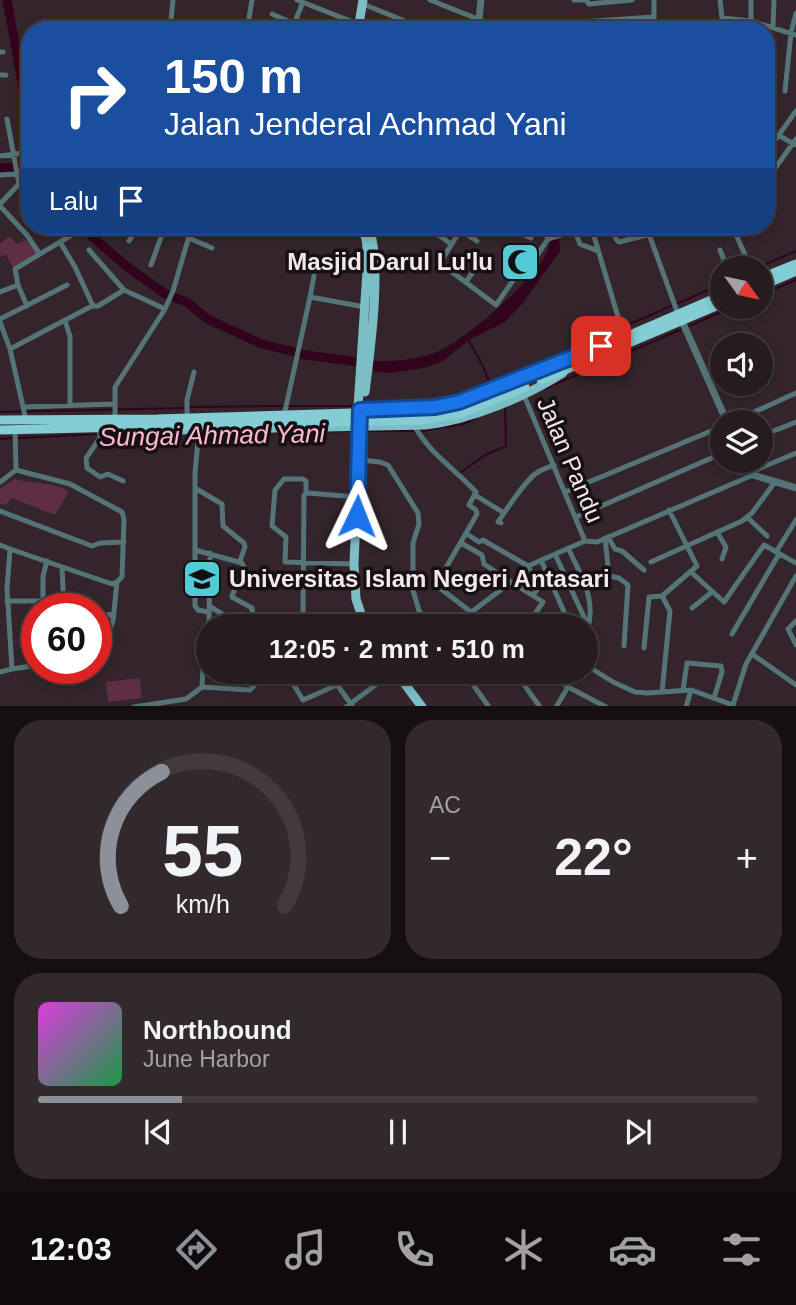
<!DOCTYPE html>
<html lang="id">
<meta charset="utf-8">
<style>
:root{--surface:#261c20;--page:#32292d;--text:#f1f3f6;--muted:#a4a1a5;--line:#423a3e;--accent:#8c9099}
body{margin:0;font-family:Helvetica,sans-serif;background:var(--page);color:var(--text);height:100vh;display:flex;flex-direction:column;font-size:26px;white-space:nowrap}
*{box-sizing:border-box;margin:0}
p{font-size:23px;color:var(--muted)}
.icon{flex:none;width:38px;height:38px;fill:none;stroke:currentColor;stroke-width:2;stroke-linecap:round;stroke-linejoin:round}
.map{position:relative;height:706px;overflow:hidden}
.details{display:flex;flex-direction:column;gap:14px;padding:14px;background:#150f12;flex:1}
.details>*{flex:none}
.banner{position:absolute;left:21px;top:21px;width:754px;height:214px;border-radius:28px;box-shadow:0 4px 10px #0003,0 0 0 2px var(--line);background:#1a4fa0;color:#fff;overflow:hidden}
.needle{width:46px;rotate:123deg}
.buttons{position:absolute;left:710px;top:256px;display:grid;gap:14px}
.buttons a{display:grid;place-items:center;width:63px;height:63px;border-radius:50%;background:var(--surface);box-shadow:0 4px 10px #0003,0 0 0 2px var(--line);font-size:35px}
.speed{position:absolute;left:21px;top:593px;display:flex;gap:14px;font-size:35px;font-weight:700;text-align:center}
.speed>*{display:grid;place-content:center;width:91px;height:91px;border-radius:50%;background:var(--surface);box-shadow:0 4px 10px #0003,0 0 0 2px var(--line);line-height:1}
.speed .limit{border:10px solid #d22;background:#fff;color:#111}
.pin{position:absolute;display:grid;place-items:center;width:60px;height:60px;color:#fff;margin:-30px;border-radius:14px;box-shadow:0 4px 10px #0006}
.me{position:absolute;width:77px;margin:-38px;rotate:2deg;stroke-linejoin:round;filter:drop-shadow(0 0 5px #0008)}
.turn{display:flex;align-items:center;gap:24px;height:147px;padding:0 28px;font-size:32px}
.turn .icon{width:91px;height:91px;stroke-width:2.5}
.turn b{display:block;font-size:49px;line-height:60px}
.then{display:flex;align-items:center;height:66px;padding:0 28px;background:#0003;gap:14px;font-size:26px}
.big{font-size:52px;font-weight:700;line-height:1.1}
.details .card{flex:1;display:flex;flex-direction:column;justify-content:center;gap:10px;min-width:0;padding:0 24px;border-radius:28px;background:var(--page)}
.details .dial{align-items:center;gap:0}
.dial svg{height:182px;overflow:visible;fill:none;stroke:var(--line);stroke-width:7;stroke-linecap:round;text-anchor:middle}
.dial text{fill:var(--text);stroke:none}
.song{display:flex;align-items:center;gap:21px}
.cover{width:84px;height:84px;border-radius:10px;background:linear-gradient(135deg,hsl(300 70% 55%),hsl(140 70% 35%))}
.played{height:7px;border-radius:4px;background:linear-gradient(90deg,var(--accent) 20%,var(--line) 20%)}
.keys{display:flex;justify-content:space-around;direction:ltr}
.heat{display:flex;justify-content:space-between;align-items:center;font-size:38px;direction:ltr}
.details .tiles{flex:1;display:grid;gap:14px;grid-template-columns:1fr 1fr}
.card:last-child{grid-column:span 2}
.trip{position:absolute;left:196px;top:614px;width:402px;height:70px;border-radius:35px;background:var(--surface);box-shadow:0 4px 10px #0003,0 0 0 2px var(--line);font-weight:700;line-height:70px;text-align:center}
.menu{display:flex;height:112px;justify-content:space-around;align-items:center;background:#0f0b0d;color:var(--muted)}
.menu .icon{width:49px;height:49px}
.menu .on{color:var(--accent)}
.menu b{font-size:32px;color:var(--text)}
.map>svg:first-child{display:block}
.green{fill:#5d2e44}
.water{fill:#31031c}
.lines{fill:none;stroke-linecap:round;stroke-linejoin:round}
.stream{stroke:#31031c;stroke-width:2}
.river{stroke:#31031c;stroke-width:9}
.minor{stroke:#557477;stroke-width:5}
.tertiary{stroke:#557477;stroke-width:7}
.primary{stroke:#7cbec5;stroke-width:9}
.trunk{stroke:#84cdd4;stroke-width:9}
.route-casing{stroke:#114b97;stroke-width:18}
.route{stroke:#1a73e8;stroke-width:12}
.labels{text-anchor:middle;stroke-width:7;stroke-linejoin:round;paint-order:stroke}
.poi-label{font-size:24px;font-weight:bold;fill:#f3e9ed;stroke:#171013;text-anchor:end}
.street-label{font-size:24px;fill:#f3e9ed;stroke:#171013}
.water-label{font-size:26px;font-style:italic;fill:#fdb7d4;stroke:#171013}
</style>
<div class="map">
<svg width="796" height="707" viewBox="0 0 796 707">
<rect width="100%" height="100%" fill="#33252b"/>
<!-- green -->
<path class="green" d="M9 236 17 244 26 240 38 252 13 268 6 254 0 257V244Z
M14 479C32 484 53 482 69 491L55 515 12 498 6 505 0 504V489Z
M140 678 142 698 108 702 106 682Z"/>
<!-- water -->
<path class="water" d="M546 226H558L560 251 522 304 505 322 469 340 443 361 424 368 391 373 375 372 373 369 346 364V360C376 362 408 363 437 352 466 340 540 276 549 247 551 240 548 232 546 226Z"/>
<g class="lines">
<!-- stream -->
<path class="stream" d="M757 268 796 251
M761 295 796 280
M677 304 723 283
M687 327 735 306
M469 341C476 354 486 369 489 383
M522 371 671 306
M481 388 504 378
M546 388 682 329
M288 406H356
M361 406 422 404
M190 407 282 406
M0 412 184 408
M365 431H415
M421 431 463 424 476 418
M232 433 356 431
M102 434H177
M19 438 97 434
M0 439 13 438
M460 473 485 455 506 446 505 407"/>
<!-- river -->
<path class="river" d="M7 0 30 126
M0 168 30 166
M80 226 125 265 165 294 187 302 207 319 262 344 306 355 358 362"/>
<!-- minor -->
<path class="minor" d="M297 0 373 30
M430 0 500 28
M574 0H586L589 4 632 0
M720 0 722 18 751 21 796 35
M751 0V21
M363 4 412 24
M272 14 308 30
M722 18 724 30
M294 24 303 2
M536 25 654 17
M773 27 774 0
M170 30 173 0
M247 30 252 0
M654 30V0
M0 52H3
M0 75H6
M785 91 791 33 796 13
M7 119 19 184
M778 135 796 145
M766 153 796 111
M0 156 30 152
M0 175 15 174
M766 181 796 139
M0 204 19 184 30 180
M0 206 27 235 39 253
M426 226 451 244
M463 226 440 263 496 305 514 279 528 269 548 239 574 231
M503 226 531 238
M542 226 548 239
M573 226 580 244 598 251
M591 226 624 337
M612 226 616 239 619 242 683 226
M646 226 678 314
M734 226 737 237 751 268
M460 230 477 241
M189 238 212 248
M129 241 138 226
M60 242 75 267 93 306
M89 250 124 290
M720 250 727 268
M151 265 165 226
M466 282 481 260
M0 292 18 285
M310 297 314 276
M27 306 18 285 15 269 70 236
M0 319 67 285
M65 321 70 336V405
M0 322 10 349 26 420
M10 349 92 306H98L124 290 165 309
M523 393 585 541
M23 407 114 404
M285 411 310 297 365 307
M187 414V400L194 372
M115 419V387L165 309 173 291 192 226
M732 422 796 393
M414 425C428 452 456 470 476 492L469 505 476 510 477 514 436 585 471 612 481 626
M99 428 100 438 86 458 87 468 100 477 108 474 123 481
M15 430 16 470
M199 430 195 473V606L198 610 209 612
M761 436 796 422
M359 460 380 462 388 465 418 513 419 524 413 543V590L419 611 431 626
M751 472 796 453
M0 482 16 470
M195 488 222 504 223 526 244 543 245 547 240 561
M565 492 723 426
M306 494V481L303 479H284L275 490 272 526 286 537 285 562 354 564
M475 495 504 513
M0 511 92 546 100 543 124 542
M576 517 723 453
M747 517 767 536
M501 523 498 522C507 509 525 480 538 472 543 469 549 467 554 465
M717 532 726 547 722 559
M467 534 479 542 483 540 488 543 528 566
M608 537 615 549 622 551 644 570
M605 538 609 576 619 578 628 585 624 646
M585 541 597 542 753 475
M461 543 482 555 484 564 511 582
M0 545 10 549 7 589 12 669 0 672
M568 548C582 577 598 602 586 633
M10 549 112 584 117 582 122 577 124 519 122 512 70 484 16 470
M195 550 242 563C250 576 234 584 232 597L252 608 254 626
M776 552 796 520
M555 554 589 628
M541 560 565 614 557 626
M651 562 742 521 752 513 775 482
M528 566 585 541
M528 566 538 588 533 595
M62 567 64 609
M691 572 724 602 764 545 796 563
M7 601H43V609
M43 601V576L47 561
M209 606 242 626
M692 608 712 592
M72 609 87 607 90 609
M96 617 114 614
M796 621 788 629 796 645
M209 626 210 553
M305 626 303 609 304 495 308 493 357 497
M453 626 511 582 543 602 528 624
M732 634 779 554
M586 639 594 643 586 656
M24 644 37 642
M644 648 649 597 662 596 697 566 669 510
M752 654 796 685
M96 655 104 651 105 641 113 621 117 582
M586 665 613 682 635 692 647 693 691 690 733 705 746 664 796 576
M12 669 37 665
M286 672 303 700 337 685
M328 672 353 707
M464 672 489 707
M515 672 540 707
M202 687 203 665 208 645
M568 687 606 707
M683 690 687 663 721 666 722 672 714 698
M662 692 670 611 662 596
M134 707 186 699 202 687 250 690 254 686 255 672
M346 707 393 672
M556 707 568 687 556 678 559 672
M686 707 691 690"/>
<!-- tertiary -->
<path class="tertiary" d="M478 30 481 0
M682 321 727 422
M745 460 753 475 796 488"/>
<!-- primary -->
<path class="primary" d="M358 30 363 0
M361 226 366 239 368 256 358 407 360 410V426L354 564 356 599 365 626
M365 392C370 352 383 260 368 226
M426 407C473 404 511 374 555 365
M178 430 426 425C470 420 525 397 563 373
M396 672 422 707"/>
<!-- trunk -->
<path class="trunk" d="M761 278 796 264
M761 286 796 271
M541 380 723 303
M0 420 157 419 450 410 475 402 723 295
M0 430 422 420 462 413 525 387"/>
</g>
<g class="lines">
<defs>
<path id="route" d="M357 516 360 410 435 407 459 402 601 346"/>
</defs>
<!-- route casing -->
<use href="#route" class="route-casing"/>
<!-- route -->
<use href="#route" class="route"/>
</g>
<!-- icons -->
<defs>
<symbol id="mosque-square" viewBox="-11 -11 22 22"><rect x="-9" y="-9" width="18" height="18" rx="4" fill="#52cbd7" stroke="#171013"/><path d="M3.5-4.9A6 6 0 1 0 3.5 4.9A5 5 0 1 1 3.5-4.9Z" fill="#111"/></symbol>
<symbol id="university-square" viewBox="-11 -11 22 22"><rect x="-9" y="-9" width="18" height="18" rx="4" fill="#52cbd7" stroke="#171013"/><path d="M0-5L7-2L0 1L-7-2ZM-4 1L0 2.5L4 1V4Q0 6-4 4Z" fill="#111"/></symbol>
</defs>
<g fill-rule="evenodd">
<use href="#mosque-square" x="498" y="240" width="44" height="44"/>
<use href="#university-square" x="180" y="557" width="44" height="44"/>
</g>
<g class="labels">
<!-- poi labels -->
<g class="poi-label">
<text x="493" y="270">Masjid Darul Lu'lu</text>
<text x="229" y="587" text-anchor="start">Universitas Islam Negeri Antasari</text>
</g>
<!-- street labels -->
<g class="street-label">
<text transform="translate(570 460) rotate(67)" y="8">Jalan Pandu</text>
</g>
<!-- water labels -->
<g class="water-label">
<text transform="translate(212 435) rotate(-1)" y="9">Sungai Ahmad Yani</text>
</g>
</g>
</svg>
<div class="buttons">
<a><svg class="needle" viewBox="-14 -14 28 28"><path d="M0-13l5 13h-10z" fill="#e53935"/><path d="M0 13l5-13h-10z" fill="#a4a1a5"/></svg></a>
<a><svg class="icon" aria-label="sound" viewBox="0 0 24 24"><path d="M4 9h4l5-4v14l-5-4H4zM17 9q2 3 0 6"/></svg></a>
<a><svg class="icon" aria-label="layers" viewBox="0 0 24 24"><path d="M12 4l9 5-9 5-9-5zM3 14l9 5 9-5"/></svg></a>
</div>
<div class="speed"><div class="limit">60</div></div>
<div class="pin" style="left:601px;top:346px;background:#d93025"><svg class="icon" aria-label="arrive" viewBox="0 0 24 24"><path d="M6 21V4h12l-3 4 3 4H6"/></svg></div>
<svg class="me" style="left:357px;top:516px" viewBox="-20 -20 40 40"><path d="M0-17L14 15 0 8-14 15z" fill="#1a73e8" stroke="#fff" stroke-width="4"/></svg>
<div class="trip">12:05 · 2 mnt · 510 m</div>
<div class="banner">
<div class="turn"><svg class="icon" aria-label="right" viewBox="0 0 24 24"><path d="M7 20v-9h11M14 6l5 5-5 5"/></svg><div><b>150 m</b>Jalan Jenderal Achmad Yani</div></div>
<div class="then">Lalu<svg class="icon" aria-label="arrive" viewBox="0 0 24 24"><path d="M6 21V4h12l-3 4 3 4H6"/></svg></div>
</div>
</div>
<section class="details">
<div class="tiles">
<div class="card dial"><svg viewBox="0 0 100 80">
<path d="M14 69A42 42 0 1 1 86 69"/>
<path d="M14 69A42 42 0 0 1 32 10" stroke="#8c9099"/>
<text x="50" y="56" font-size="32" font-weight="700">55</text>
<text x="50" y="72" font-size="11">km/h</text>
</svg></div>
<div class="card"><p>AC</p>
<div class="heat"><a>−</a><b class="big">22°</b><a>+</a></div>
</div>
<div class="card">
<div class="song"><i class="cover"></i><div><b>Northbound</b><p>June Harbor</p></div></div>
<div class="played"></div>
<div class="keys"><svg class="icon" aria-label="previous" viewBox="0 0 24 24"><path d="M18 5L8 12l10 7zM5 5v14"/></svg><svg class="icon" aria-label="pause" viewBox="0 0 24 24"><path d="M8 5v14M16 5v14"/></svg><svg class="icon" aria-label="next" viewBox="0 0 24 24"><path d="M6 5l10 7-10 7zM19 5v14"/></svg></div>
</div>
</div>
</section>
<nav class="menu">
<b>12:03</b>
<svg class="icon on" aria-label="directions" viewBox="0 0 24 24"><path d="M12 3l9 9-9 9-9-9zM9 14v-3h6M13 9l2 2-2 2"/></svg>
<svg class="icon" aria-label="music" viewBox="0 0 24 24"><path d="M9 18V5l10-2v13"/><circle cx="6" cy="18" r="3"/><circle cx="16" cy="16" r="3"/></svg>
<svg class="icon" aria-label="phone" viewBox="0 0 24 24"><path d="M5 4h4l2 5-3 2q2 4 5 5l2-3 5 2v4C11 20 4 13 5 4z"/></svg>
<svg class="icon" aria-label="climate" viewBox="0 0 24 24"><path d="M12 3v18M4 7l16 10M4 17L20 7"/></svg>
<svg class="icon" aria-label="car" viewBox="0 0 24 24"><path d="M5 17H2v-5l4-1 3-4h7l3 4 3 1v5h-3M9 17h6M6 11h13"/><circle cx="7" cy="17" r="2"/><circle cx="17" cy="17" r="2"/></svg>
<svg class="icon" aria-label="filters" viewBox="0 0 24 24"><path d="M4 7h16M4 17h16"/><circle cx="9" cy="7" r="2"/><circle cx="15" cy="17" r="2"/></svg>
</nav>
